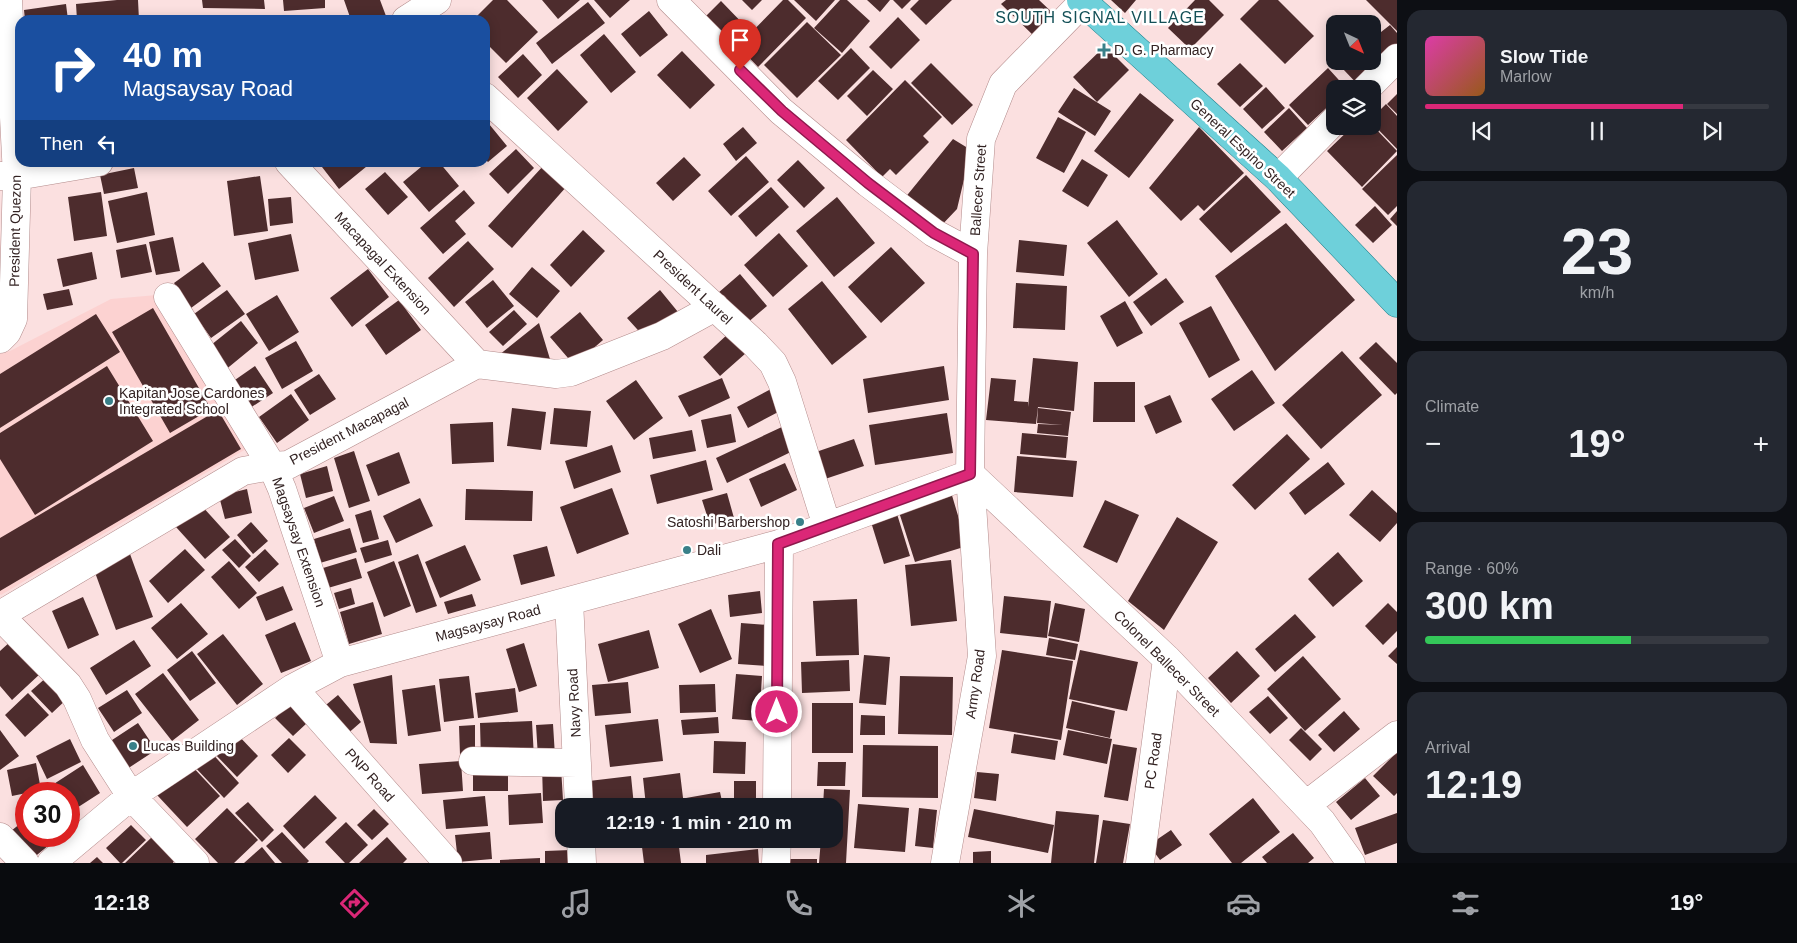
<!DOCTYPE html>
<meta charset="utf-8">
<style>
:root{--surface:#171b24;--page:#242831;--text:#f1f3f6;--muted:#9ea1a6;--line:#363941;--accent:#db2777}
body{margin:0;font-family:Helvetica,sans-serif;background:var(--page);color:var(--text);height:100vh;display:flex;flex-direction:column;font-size:19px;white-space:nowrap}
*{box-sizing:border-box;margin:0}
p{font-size:16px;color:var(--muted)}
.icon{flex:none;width:28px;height:28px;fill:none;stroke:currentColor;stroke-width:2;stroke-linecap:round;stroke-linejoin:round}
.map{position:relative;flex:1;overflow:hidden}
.details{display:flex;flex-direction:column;gap:10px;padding:10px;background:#0d0f14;width:400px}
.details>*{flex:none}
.hud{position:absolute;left:15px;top:15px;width:475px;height:152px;border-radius:15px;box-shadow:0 2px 12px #0003;background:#1a4fa0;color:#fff;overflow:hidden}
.needle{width:32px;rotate:137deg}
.controls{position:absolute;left:1326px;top:15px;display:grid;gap:10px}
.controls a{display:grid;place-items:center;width:55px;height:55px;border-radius:10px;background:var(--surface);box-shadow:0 2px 12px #0003;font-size:25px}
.speed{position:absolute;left:15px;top:782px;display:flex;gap:10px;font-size:25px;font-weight:700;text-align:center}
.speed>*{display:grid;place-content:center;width:65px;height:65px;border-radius:50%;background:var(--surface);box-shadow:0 2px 12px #0003;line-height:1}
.speed .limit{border:8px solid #d22;background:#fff;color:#111}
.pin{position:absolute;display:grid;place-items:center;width:42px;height:42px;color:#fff;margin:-51px -21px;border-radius:50% 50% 50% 0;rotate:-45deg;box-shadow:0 0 5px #0007}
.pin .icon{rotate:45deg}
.me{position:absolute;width:55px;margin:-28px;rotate:0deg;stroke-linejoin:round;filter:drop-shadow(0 0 4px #0008)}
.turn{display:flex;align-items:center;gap:18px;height:105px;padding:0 25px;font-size:22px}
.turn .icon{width:65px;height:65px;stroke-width:2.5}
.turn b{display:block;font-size:35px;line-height:42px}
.then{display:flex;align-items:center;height:48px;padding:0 25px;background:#0003;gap:10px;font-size:19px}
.big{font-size:38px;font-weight:800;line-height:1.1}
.details .widget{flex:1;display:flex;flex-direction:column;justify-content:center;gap:8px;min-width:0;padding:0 18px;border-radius:15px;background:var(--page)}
.details .dial{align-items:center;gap:0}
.dial b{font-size:65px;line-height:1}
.song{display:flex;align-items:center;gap:15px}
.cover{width:60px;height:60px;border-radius:8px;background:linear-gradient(135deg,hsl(320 70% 55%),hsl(30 70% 35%))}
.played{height:5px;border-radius:2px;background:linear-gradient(90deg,var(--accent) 75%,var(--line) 75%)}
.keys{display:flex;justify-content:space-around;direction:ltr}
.heat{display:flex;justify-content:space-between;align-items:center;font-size:28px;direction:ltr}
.charge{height:8px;border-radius:4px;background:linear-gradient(90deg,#34c759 60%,var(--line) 0)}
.trip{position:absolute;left:555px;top:798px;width:288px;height:50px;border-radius:15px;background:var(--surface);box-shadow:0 2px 12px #0003;font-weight:800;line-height:50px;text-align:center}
.tab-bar{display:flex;height:80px;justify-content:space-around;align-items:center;background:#090b0e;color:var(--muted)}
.tab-bar .icon{width:35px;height:35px}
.tab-bar .active{color:var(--accent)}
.tab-bar b{font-size:22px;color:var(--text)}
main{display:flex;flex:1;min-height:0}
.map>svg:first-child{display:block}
.built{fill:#fcd2d1}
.building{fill:#4d2c2d}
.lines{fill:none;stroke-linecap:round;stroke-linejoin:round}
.minor-casing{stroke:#b38b8b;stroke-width:29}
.major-casing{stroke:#1b7f8a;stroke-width:29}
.minor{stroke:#fff;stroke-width:28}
.major{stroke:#6ed0da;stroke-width:28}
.route-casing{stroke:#8e194d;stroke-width:12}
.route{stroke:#db2777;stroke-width:9}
.poi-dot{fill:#398089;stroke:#fff;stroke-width:2}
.labels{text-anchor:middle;stroke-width:5;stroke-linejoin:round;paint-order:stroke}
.poi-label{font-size:14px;fill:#332323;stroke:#fff;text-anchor:start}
.street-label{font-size:14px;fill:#332323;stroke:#fff}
.quarter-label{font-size:16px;letter-spacing:1px;fill:#135057;stroke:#fff}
</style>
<main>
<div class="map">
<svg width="1397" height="863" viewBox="0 0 1397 863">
<rect width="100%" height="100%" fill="#fbe0e0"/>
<!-- built -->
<path class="built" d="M157 295 246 449 1 595 0 594V354L10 351 111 299Z"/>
<!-- building -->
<path class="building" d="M117 0H138L139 20H77L76 4Z
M202 0H264L265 9 203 8Z
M283 0H325V8L284 11Z
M344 0H380L386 16 373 20H351Z
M493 0H507L538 32 506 63 485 42V20H473Z
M542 0H580L558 19Z
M594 0H630L610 18Z
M742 0H762L752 10Z
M783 0H788L806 18 758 67 738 46Z
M794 0H835L816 21Z
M840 0H847L870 21 842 53 814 28Z
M867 0H890L880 12Z
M893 0H911L902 9Z
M919 0H952L926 25 910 9Z
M1006 0H1039L1057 17 1036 38 1001 4Z
M1111 0H1136L1125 13Z
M1195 0H1209L1224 15 1190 49 1168 28Z
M1259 0H1278L1314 36 1285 64 1240 19Z
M1366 0H1397V31Z
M721 1 749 30 734 45 706 16Z
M588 2 605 23 552 64 536 43Z
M66 4 68 20H25L24 10Z
M649 11 668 35 640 57 621 34Z
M898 17 920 40 891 69 869 47Z
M807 22 841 55 797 98 764 65Z
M1390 25 1397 33V50L1383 61 1372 49V39Z
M604 34 636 72 611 93 580 55Z
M1105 46 1129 70 1097 102 1073 77Z
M851 48 870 68 838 100 818 81Z
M682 51 715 85 690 109 657 75Z
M523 54 542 75 518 98 498 77Z
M1351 61H1366L1378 74 1362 89 1343 69Z
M931 63 973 105 952 125 911 83Z
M1240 63 1263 86 1240 107 1217 84Z
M1328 68 1347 89H1335V100L1308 125 1289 105Z
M557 69 588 102 558 131 527 98Z
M873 70 893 89 867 116 847 96Z
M905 80 942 117 923 136 929 142 896 175 890 169 882 177 846 140Z
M1266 87 1285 108 1262 129 1243 109Z
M1074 88 1111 111 1095 136 1058 112Z
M1140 93 1174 120 1129 178 1094 151Z
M1397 94V114L1387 104Z
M1386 104 1397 116V149L1372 123V118Z
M1289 108 1307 128 1282 151 1264 132Z
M1058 117 1086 132 1064 173 1036 158Z
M489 124 507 146 488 162 485 159V128Z
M1353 126H1373L1397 151 1362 187 1327 151Z
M743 127 757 143 736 161 723 144Z
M1199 127 1244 173 1204 211 1198 205 1181 221 1149 188Z
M953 139 971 150 957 209 939 228 904 199Z
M516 149 534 168 508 194 489 174Z
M1397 155V206L1388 215 1362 189Z
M746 156 769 182 731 216 708 191Z
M684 157 701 175 673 201 656 183Z
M1082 159 1108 175 1088 207 1062 191Z
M798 160 825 188 804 208 777 180Z
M328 162H372L339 189 322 167Z
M427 162H439L459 186 429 212 403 182Z
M544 165 567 186 512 248 488 226Z
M134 168 138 188 104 194 100 175Z
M385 172 408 197 388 215 365 189Z
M1246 175 1281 212 1231 253 1199 219Z
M260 176 268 231 234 236 227 181Z
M771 187 789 207 756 237 738 216Z
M464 190 475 203 455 221 466 234 443 254 420 228Z
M101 192 107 236 74 241 68 197Z
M147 192 155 235 117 243 108 201Z
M291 197 293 223 270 226 268 199Z
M837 197 875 243 834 277 796 231Z
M1375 206 1392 225 1373 243 1355 225Z
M1397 211V226L1390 219Z
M1117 220 1158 274 1129 297 1087 243Z
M1286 223 1355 300 1275 371 1215 276Z
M583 230 605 251 571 287 550 265Z
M779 233 808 266 773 297 744 265Z
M291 234 299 271 255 280 248 243Z
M173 237 180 271 156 275 149 242Z
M1019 240 1067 245 1064 276 1016 272Z
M468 241 494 269 454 307 428 278Z
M146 244 152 272 121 278 116 250Z
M891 247 925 283 881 323 848 287Z
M92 252 97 279 63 287 57 259Z
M203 262 221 286 191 308 174 283Z
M532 267 560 291 537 318 509 294Z
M368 269 389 297 352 327 330 298Z
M740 274 767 306 746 324 718 293Z
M1166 278 1184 302 1151 326 1133 302Z
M493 280 514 306 487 328 465 302Z
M822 281 867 337 832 365 788 309Z
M1016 283 1067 286 1065 330 1013 328Z
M69 289 73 305 47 310 43 294Z
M227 290 245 314 211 338 194 314Z
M660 290 678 312 646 339 627 318Z
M277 295 299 332 269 351 246 314Z
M399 300 421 330 386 355 365 325Z
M1125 301 1143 333 1117 347 1100 316Z
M1211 306 1240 360 1209 378 1179 323Z
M153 308 211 409 170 433 112 332Z
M514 310 527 324 503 346 489 332Z
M580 312 603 340 574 365 550 337Z
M96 314 120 352 0 428V374Z
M241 321 258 343 224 371 206 349Z
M539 323 553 369 499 355Z
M729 333 746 353 720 376 703 357Z
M296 341 313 371 282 389 265 358Z
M1376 342 1397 363V393L1395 395 1359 358Z
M1342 351 1382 395 1321 449 1282 405Z
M1033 358 1078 362 1074 411 1038 407 1036 424 986 420 991 378 1016 380 1014 401 1028 402V407Z
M107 366 153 441 35 515 0 459V433Z
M255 366 273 393 250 408 232 382Z
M944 366 949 400 868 413 863 379Z
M1252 370 1275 403 1234 431 1211 399Z
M319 374 336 399 310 415 294 390Z
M722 378 730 398 689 417 678 396Z
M636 380 663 418 634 440 606 401Z
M1094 382H1135V422H1093Z
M771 389 782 410 748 428 737 407Z
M291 394 309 420 277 443 259 417Z
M1170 395 1182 422 1156 434 1144 406Z
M512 408 546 412 541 450 507 446Z
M554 408 591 411 587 447 550 444Z
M1038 408 1071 412 1068 436 1037 433 1038 424 1063 425 1037 423Z
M218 410 241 449 0 591V538Z
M947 413 953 453 875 465 869 425Z
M731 414 736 442 707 448 701 420Z
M493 422 494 462 452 464 450 424Z
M784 426 795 450 727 483 716 458Z
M692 430 696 451 653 459 649 438Z
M1022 433 1068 437 1066 458 1020 454Z
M1287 434 1310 459 1255 510 1232 485Z
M854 439 864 466 822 480 813 453Z
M612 445 621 472 574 489 565 461Z
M354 451 370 501 349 508 334 458Z
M399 452 410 483 378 496 366 465Z
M1017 456 1077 461 1073 497 1014 492Z
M706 460 713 490 657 504 650 475Z
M1328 462 1345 484 1305 515 1289 493Z
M785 463 797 490 761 507 749 479Z
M327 466 333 491 306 498 300 474Z
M612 488 629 534 577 554 560 507Z
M247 489 252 513 225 519 219 496Z
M466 489 533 491 532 521 465 520Z
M1372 490 1397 513V523L1380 542 1349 515Z
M951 492 967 546 915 562 898 509Z
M727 493 734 518 710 525 702 500Z
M334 496 344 521 314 533 304 508Z
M420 498 433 526 396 543 383 516Z
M1105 500 1139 515 1117 563 1083 547Z
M201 505 230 537 205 559 176 527Z
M371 510 379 539 363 543 355 515Z
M897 514 910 556 884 564 871 522Z
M1177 517 1218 542 1164 630 1128 601Z
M251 522 268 541 253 554 237 535Z
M350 528 357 552 320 563 314 539Z
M235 539 251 556 239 568 222 550Z
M388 540 392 555 365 563 360 548Z
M465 545 481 580 440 598 425 562Z
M547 546 555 576 521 585 513 555Z
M185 549 205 570 168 603 149 581Z
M265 549 279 564 259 582 245 567Z
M1338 552 1363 581 1333 607 1308 579Z
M130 554 153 617 116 630 93 567Z
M418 554 437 606 416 613 398 562Z
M356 558 362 578 328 588 323 568Z
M951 560 957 621 911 626 905 565Z
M229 561 257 593 239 609 211 577Z
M394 561 411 606 384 617 367 572Z
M283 586 293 610 266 621 256 597Z
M351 588 355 604 339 609 334 593Z
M760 591 762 613 730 617 728 595Z
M472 594 476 606 448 614 444 602Z
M1004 596 1051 601 1047 638 1000 633Z
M83 597 99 635 68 649 52 611Z
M857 599 859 655 816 656 813 601Z
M373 602 382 634 349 644 340 612Z
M181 603 208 634 177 659 151 628Z
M1055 603 1085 609 1079 642 1048 636Z
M1388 603 1397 612V631L1383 645 1365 626Z
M711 609 732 659 700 673 678 624Z
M1295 614 1316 637 1275 672 1255 649Z
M295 622 311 661 281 673 265 635Z
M741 623 769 625 766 666 738 664Z
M649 630 659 668 608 682 598 644Z
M223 634 263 684 237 705 197 654Z
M1049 638 1078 644 1075 660 1046 655Z
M134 640 151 666 106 695 90 668Z
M11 641 41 673 12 700 0 686V651Z
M524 643 537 686 519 692 506 649Z
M1397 647V664L1388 656Z
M1002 650 1073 661 1061 740 989 728Z
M1080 650 1138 662 1127 711 1069 699Z
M192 651 216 683 190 701 167 670Z
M1237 651 1260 676 1231 703 1208 678Z
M864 655 890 657 886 705 859 703Z
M1303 656 1341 699 1305 731 1267 689Z
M849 660 850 691 802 693 801 662Z
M163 673 199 720 172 741 135 694Z
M736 674 762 676 759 721 732 719Z
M392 675 397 744 370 743 353 684Z
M48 676 68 698 52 713 31 691Z
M469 676 474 718 444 722 439 679Z
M900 676 953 677 952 735 898 734Z
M628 682 631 713 595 716 592 685Z
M715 684 716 712 680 713 679 685Z
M435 685 441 731 408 736 402 690Z
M515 688 518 712 478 718 475 693Z
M127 690 142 713 114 732 98 708Z
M28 693 49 715 25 737 5 715Z
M338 695 361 722 345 736 321 709Z
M1268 696 1288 718 1270 734 1249 712Z
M1072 701 1115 711 1110 738 1066 728Z
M812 703H853V753H812Z
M290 704 307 723 293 736 275 718Z
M1344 711 1360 729 1334 752 1318 735Z
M861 715 885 716V735H860Z
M718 717 719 733 683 735 681 720Z
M658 719 663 761 610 767 605 725Z
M532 721 534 758 481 761 480 723Z
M138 723 156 750 127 769 109 742Z
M553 724 555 756 538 757 536 725Z
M475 725V755H460L459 726Z
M1301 728 1322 749 1310 761 1289 740Z
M0 730 19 756 0 770Z
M1068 730 1112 739 1107 764 1063 755Z
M237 734 258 756 237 777 215 754Z
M1014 734 1058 741 1055 760 1011 753Z
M289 738 306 755 288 773 271 755Z
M70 739 81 762 47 779 36 756Z
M714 741 746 742 745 774 713 773Z
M1113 744 1137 748 1128 801 1104 797Z
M863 745 938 746V798L862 797Z
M209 750 239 783 224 798 193 765Z
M1397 752V793L1394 796 1373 776Z
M461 761 463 791 422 794 419 764Z
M818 762H846L845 786H817Z
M36 763 41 790 12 796 7 770Z
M190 764 220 796 187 827 157 795Z
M473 764 508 765V791H473Z
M83 765 100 793 69 813V794H45L43 791Z
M542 766 561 767 563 800 543 801Z
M977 772 999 774 996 801 974 798Z
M680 773 684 806H646L643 778Z
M631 776 634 806H591L589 781Z
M1365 778 1380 796 1351 820 1336 802Z
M734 781H756V806H734Z
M824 789 850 790 846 863H819L821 839H834V806H823Z
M720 792 723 806H688L686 798Z
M541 793 543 823 509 825 508 795Z
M315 795 337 818 304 849 283 826Z
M485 796 488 826 446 829 443 800Z
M1253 798 1280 832 1241 863H1232L1209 834Z
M248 802 274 830 262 842 235 813Z
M858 804 909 808 905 852 854 848Z
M227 808 258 840 234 863H218L195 839Z
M919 808 937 810 933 848 915 846Z
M374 809 389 824 372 840 357 825Z
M974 809 1054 825 1048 853 968 837Z
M1056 811 1099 815 1094 863H1051Z
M1397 813V843L1365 855 1355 828Z
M26 819V836H60L32 859 11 831Z
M1103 820 1130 824 1123 863H1096Z
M346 822 368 845 349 863H345L325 842Z
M131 825 146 840 122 863H120L106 848Z
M1171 830 1182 845 1160 860 1149 845Z
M282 832 309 861 307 863H282L266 846Z
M490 832 492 859 458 862 455 835Z
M1293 833 1314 858 1308 863H1267L1262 857Z
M152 837 174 861 173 863H125Z
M387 837 407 859 403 863H359Z
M641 839H678L681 863H644Z
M262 847 275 863H244Z
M758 849 759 863H706V855Z
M571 850V863H545V851Z
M991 851V863H973V852Z
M97 857 103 863H90Z
M540 858V863H500V860Z
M777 859H817V863H777Z"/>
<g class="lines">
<defs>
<path id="minor" d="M671 0 781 111 868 183 934 233 973 254
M406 20 437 0
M1366 89 1397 58
M485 97 755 344 773 363 782 382 827 526
M289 162 477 364
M0 176H17L99 162
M1278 178 1335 120
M168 297 272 466 282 489 340 663
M0 339 7 332 13 319 17 176 8 0
M970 474 1167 659 1322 822 1351 863
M569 601 579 806
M0 615 243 471 272 466 288 465 477 364 556 374 571 372 662 336 715 307
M0 616 68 685 77 699 95 740 131 796 195 863
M293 688 448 863
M473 761 577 763
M1306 805 1397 735
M777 806 779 544
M0 837 25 863
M581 839 582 863
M51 863 131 796 293 688 340 663 779 544 970 474
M776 863 777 839
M945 863 982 656 970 474 973 254 981 139 1003 84 1083 2
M1140 863 1167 659"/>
<path id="major" d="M1081 0 1278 178 1397 303"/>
</defs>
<!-- minor casing -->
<use href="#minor" class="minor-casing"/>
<!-- major casing -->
<use href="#major" class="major-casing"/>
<!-- minor -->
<use href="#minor" class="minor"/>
<!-- major -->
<use href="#major" class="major"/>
</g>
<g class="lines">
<defs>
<path id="route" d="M740 70 782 111 868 183 934 233 973 254 970 474 778 544 777 712"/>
</defs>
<!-- route casing -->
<use href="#route" class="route-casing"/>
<!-- route -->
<use href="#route" class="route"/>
</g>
<!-- markers -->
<g class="poi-dot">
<path d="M1101.5 42.5h5v5h5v5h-5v5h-5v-5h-5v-5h5z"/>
<circle cx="109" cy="401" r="5"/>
<circle cx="800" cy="522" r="5"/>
<circle cx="687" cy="550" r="5"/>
<circle cx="133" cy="746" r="5"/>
</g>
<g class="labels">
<!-- poi labels -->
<g class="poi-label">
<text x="1114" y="55">D. G. Pharmacy</text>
<text x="119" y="398">Kapitan Jose Cardones<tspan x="119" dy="16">Integrated School</tspan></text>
<text x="790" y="527" text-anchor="end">Satoshi Barbershop</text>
<text x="697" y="555">Dali</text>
<text x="143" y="751">Lucas Building</text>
</g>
<!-- street labels -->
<g class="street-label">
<text transform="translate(1243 148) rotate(43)" y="5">General Espino Street</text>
<text transform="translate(978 190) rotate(-86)" y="5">Ballecer Street</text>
<text transform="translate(15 231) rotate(-89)" y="5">President Quezon</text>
<text transform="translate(383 263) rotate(47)" y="5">Macapagal Extension</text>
<text transform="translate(693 287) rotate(43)" y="5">President Laurel</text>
<text transform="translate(349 431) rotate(-27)" y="5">President Macapagal</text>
<text transform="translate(299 542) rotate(71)" y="5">Magsaysay Extension</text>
<text transform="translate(488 623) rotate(-15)" y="5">Magsaysay Road</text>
<text transform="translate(1167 663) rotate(45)" y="5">Colonel Ballecer Street</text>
<text transform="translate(975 684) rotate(-82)" y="5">Army Road</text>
<text transform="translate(574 703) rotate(-93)" y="5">Navy Road</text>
<text transform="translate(1153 761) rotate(-82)" y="5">PC Road</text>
<text transform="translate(370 775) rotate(48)" y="5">PNP Road</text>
</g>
<!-- quarter labels -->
<g class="quarter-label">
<text x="1100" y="23">SOUTH SIGNAL VILLAGE</text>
</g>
</g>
</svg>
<div class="controls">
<a><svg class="needle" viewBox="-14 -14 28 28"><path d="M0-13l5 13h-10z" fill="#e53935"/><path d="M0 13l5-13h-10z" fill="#9ea1a6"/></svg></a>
<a><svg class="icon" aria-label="layers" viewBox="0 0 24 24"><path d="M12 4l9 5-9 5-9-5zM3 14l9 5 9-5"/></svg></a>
</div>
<div class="speed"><div class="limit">30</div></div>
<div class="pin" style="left:740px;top:70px;background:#d93025"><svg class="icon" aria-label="arrive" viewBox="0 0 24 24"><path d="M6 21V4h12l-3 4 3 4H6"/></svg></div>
<svg class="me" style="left:777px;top:712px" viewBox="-20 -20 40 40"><circle r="17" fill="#db2777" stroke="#fff" stroke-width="3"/><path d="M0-11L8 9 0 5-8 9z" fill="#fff"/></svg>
<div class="trip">12:19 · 1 min · 210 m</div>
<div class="hud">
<div class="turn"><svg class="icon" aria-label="right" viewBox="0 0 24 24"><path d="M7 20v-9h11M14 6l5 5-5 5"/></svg><div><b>40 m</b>Magsaysay Road</div></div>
<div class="then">Then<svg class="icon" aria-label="left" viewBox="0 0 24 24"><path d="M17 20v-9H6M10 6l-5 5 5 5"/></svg></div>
</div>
</div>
<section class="details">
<div class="widget">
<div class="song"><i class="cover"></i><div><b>Slow Tide</b><p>Marlow</p></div></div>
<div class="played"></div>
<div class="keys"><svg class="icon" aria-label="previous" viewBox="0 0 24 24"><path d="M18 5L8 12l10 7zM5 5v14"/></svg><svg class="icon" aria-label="pause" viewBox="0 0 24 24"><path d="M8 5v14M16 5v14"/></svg><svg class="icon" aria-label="next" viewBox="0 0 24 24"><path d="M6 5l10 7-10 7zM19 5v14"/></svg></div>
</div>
<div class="widget dial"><b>23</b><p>km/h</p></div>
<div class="widget"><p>Climate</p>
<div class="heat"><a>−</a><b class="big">19°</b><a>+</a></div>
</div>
<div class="widget"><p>Range · 60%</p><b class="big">300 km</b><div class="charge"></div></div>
<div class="widget"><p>Arrival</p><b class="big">12:19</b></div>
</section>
</main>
<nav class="tab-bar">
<b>12:18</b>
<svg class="icon active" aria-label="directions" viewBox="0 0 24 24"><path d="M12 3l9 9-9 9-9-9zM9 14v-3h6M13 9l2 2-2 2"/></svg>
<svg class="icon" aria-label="music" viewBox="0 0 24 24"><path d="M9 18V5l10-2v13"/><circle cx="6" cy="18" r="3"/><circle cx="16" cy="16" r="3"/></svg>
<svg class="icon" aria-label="phone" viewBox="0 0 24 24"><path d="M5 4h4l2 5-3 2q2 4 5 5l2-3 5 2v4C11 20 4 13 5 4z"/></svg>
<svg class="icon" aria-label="climate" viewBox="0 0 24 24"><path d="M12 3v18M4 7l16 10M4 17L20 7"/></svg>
<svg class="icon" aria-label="car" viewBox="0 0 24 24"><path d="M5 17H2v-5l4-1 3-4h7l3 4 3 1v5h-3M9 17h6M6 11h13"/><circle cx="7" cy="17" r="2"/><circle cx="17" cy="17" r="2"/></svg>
<svg class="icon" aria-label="filters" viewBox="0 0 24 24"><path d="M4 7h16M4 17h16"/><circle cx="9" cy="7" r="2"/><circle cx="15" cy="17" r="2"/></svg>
<b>19°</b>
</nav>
